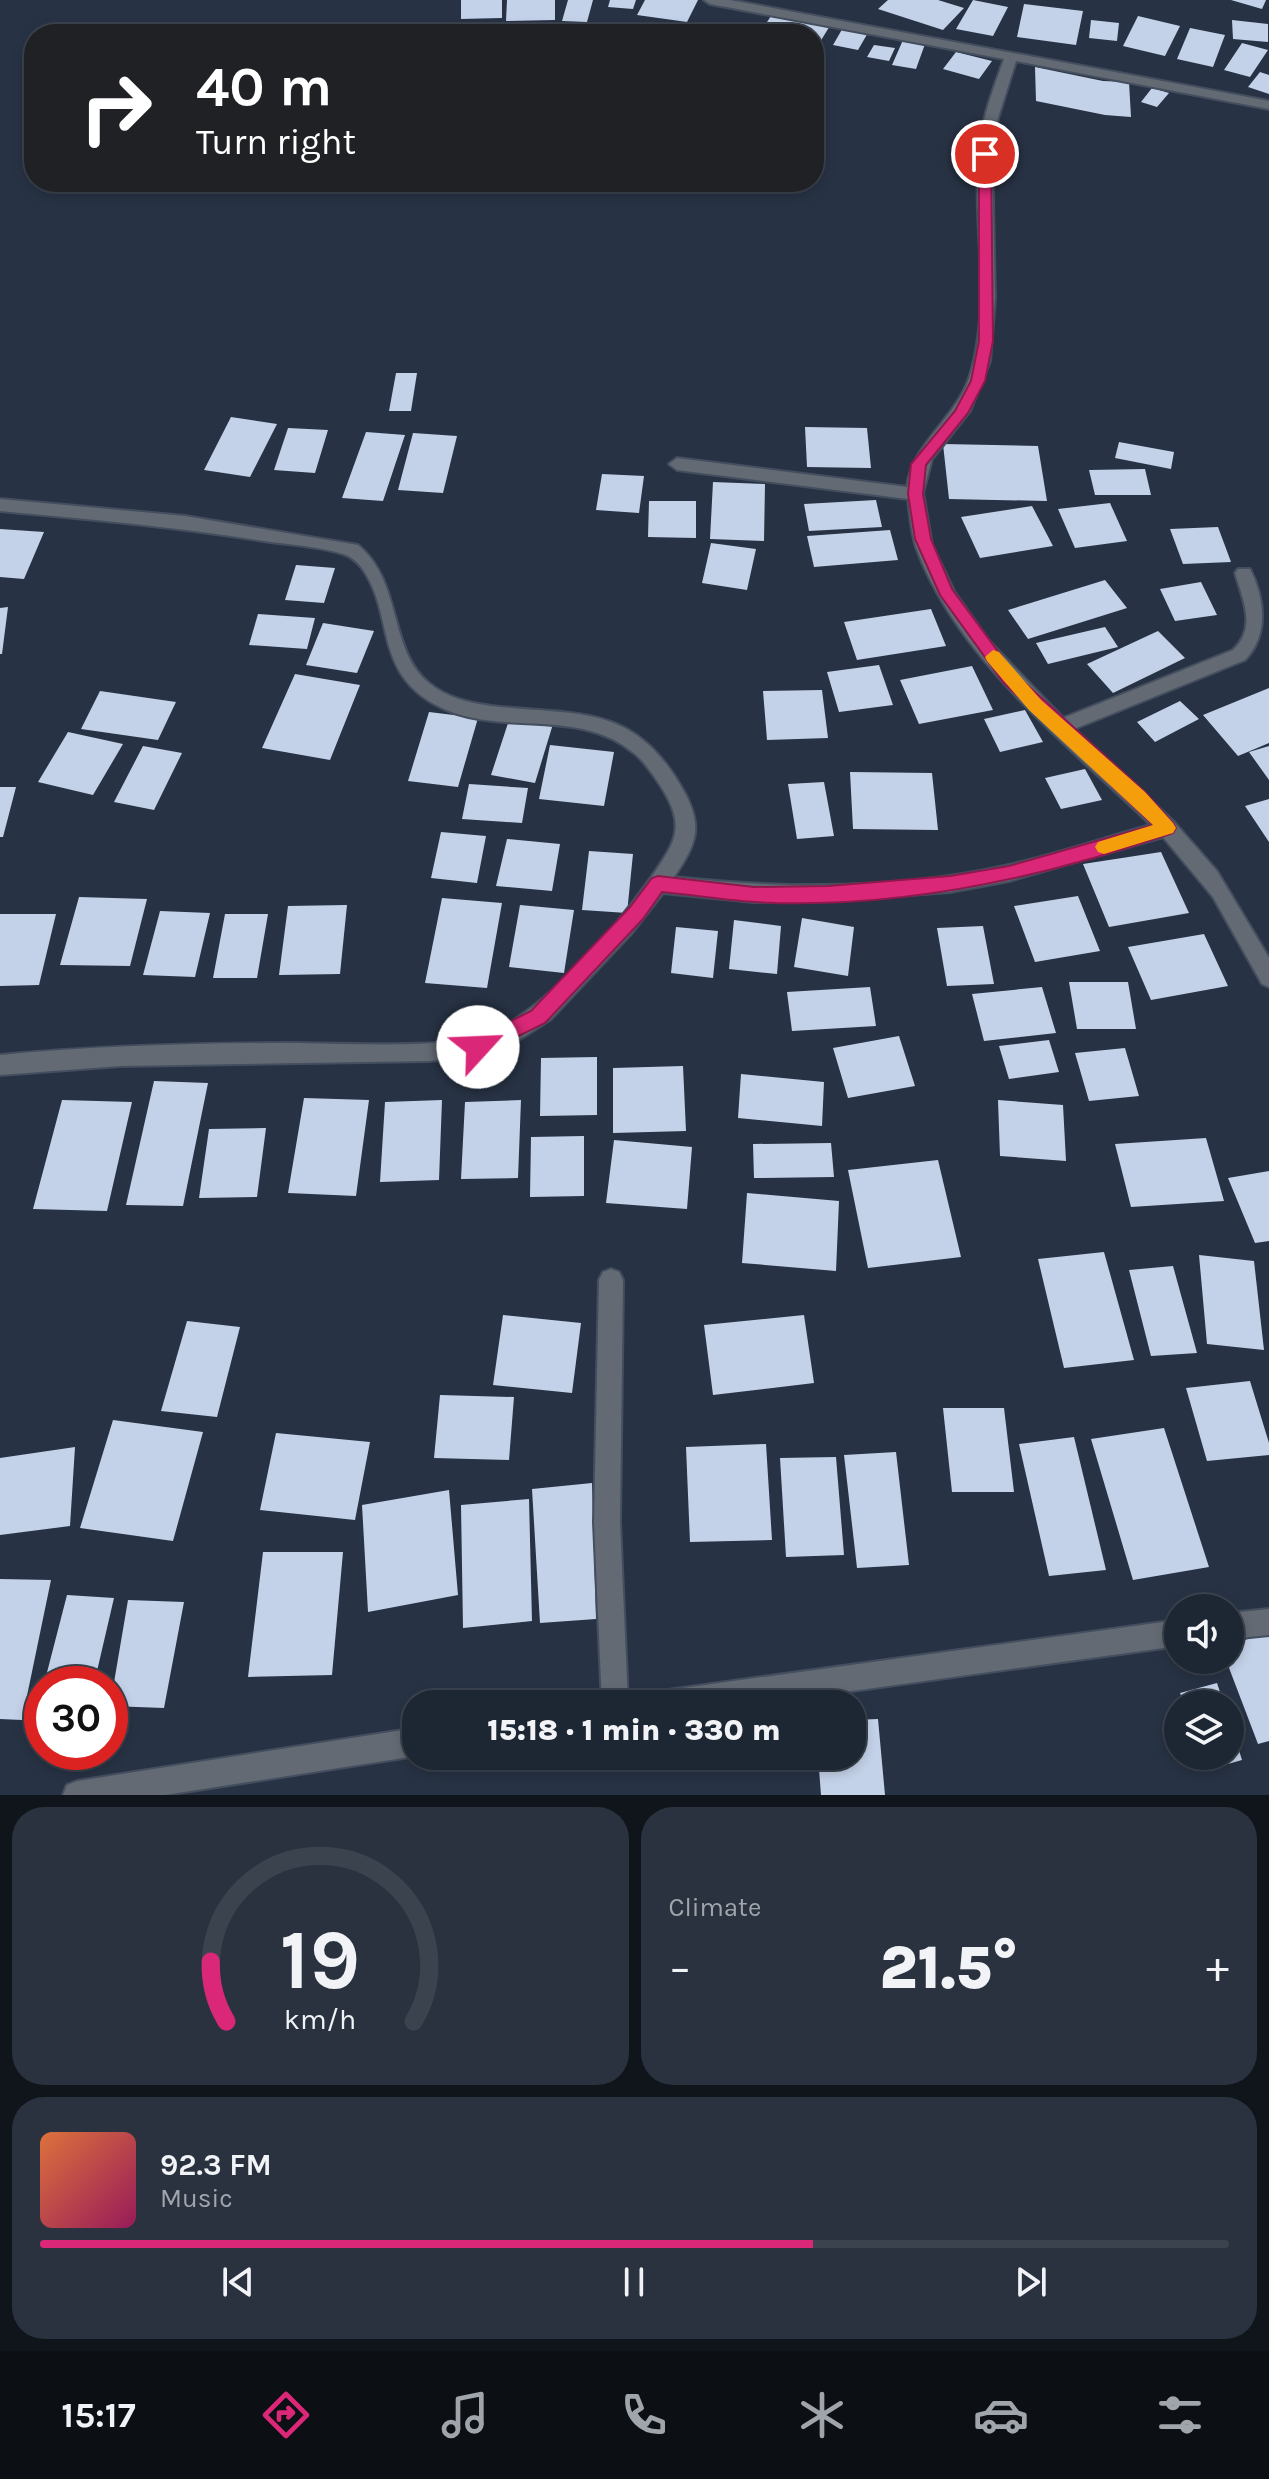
<!DOCTYPE html>
<meta charset="utf-8">
<style>
:root{--surface:#1d2633;--page:#2a323f;--text:#f1f3f6;--muted:#a0a5ac;--line:#3b434e;--accent:#db2777}
body{margin:0;font-family:Karla,sans-serif;background:var(--page);color:var(--text);height:100vh;display:flex;flex-direction:column;font-size:30px;white-space:nowrap}
*{box-sizing:border-box;margin:0}
p{font-size:26px;color:var(--muted)}
.icon{flex:none;width:44px;height:44px;fill:none;stroke:currentColor;stroke-width:2;stroke-linecap:round;stroke-linejoin:round}
.map{position:relative;height:1795px;overflow:hidden}
.drawer{display:flex;flex-direction:column;gap:12px;padding:12px;background:#10151c;flex:1}
.drawer>*{flex:none}
.top-card{position:absolute;left:24px;top:24px;width:800px;height:168px;border-radius:32px;box-shadow:0 4px 12px #0003,0 0 0 2px var(--line);background:#202124;color:#fff;overflow:hidden}
.buttons{position:absolute;left:1164px;top:1594px;display:grid;gap:16px}
.buttons a{display:grid;place-items:center;width:80px;height:80px;border-radius:50%;background:var(--surface);box-shadow:0 4px 12px #0003,0 0 0 2px var(--line);font-size:40px}
.speed{position:absolute;left:24px;top:1666px;display:flex;gap:16px;font-size:40px;font-weight:700;text-align:center}
.speed>*{display:grid;place-content:center;width:104px;height:104px;border-radius:50%;background:var(--surface);box-shadow:0 4px 12px #0003,0 0 0 2px var(--line);line-height:1}
.speed .limit{border:12px solid #d22;background:#fff;color:#111}
.pin{position:absolute;display:grid;place-items:center;width:68px;height:68px;color:#fff;margin:-34px;border:4px solid #fff;border-radius:50%;box-shadow:0 2px 8px #0007}
.me{position:absolute;width:88px;margin:-44px;rotate:65deg;stroke-linejoin:round;filter:drop-shadow(0 0 6px #0008)}
.turn{display:flex;align-items:center;gap:28px;height:168px;padding:0 40px;font-size:36px}
.turn .icon{width:104px;height:104px;stroke-width:2.5}
.turn b{display:block;font-size:56px;line-height:68px}
.big{font-size:60px;font-weight:800;line-height:1.1}
.drawer .widget{flex:1;display:flex;flex-direction:column;justify-content:center;gap:12px;min-width:0;padding:0 28px;border-radius:32px;background:var(--page)}
.drawer .dial{align-items:center;gap:0}
.dial svg{height:208px;overflow:visible;fill:none;stroke:var(--line);stroke-width:7;stroke-linecap:round;text-anchor:middle}
.dial text{fill:var(--text);stroke:none}
.song{display:flex;align-items:center;gap:24px}
.cover{width:96px;height:96px;border-radius:12px;background:linear-gradient(135deg,hsl(20 70% 55%),hsl(330 70% 35%))}
.played{height:8px;border-radius:4px;background:linear-gradient(90deg,var(--accent) 65%,var(--line) 65%)}
.keys{display:flex;justify-content:space-around;direction:ltr}
.heat{display:flex;justify-content:space-between;align-items:center;font-size:44px;direction:ltr}
.drawer .tiles{flex:1;display:grid;gap:12px;grid-template-columns:1fr 1fr}
.widget:last-child{grid-column:span 2}
.trip{position:absolute;left:402px;top:1690px;width:464px;height:80px;border-radius:32px;background:var(--surface);box-shadow:0 4px 12px #0003,0 0 0 2px var(--line);font-weight:800;line-height:80px;text-align:center}
.menu{display:flex;height:128px;justify-content:space-around;align-items:center;background:#0c0f14;color:var(--muted)}
.menu .icon{width:56px;height:56px}
.menu .active{color:var(--accent)}
.menu b{font-size:36px;color:var(--text)}
.map>svg:first-child{display:block}
.building{fill:#c4d2e9}
.lines{fill:none;stroke-linecap:round;stroke-linejoin:round}
.street-casing{stroke:#434e5f;stroke-width:4}
.street{fill:#646a73;fill-rule:evenodd}
.route{fill:#db2777;stroke:#8e194d;stroke-width:2}
.slow{fill:#f59e0b}
</style>
<div class="map">
<svg width="1269" height="1795" viewBox="0 0 1269 1795">
<rect width="100%" height="100%" fill="#273244"/>
<!-- building -->
<path class="building" d="M461 0H502V18L461 19Z
M507 0H555V20L506 21Z
M568 0H593L587 22 562 21Z
M610 0H636L633 9 608 7Z
M645 0H698L687 22 637 15Z
M888 0H938L964 8 943 30 878 9Z
M973 0 1008 7 993 36 956 29Z
M1231 0H1266L1262 9Z
M1024 4 1083 11 1076 45 1017 37Z
M773 13 831 24 817 47H814V34H759Z
M1138 16 1180 26 1165 56 1123 46Z
M1091 20 1119 23 1117 41 1089 38Z
M1232 20 1268 24V42L1233 39Z
M844 26 869 31 858 50 833 45Z
M1190 28 1225 35 1213 67 1177 59Z
M903 40 925 44 916 69 892 65Z
M1242 43 1268 50 1250 77 1224 70Z
M874 45 895 48 889 61 867 57Z
M956 52 992 61 979 79 943 69Z
M1035 67 1103 81 1129 82 1131 117 1105 115 1036 101Z
M1260 72 1269 75V94L1248 87Z
M1152 88 1169 93 1157 107 1141 102Z
M396 373H417L411 411H389Z
M231 417 277 424 250 477 204 470Z
M805 427 867 428 871 468 807 467Z
M288 428 328 430 315 473 274 470Z
M366 432 405 435 383 501 342 498Z
M413 433 457 436 443 493 398 490Z
M1119 442 1174 452 1171 469 1115 458Z
M943 444 1038 446 1047 501 949 499Z
M1145 469 1151 495H1095L1089 470Z
M602 474 644 476 639 513 596 510Z
M713 482 765 484 764 541 710 539Z
M876 500 882 527 809 531 804 504Z
M649 501H696V538L648 537Z
M1110 503 1127 541 1075 548 1058 509Z
M1032 506 1053 546 980 558 961 517Z
M1218 527 1231 562 1183 564 1170 529Z
M0 529 44 532 24 579 0 577Z
M890 530 898 560 814 567 807 536Z
M711 543 756 549 747 590 702 583Z
M296 565 335 568 324 603 285 600Z
M1105 580 1127 608 1028 639 1008 610Z
M1201 582 1217 615 1175 621 1160 589Z
M8 607 2 654H0V608Z
M931 609 946 646 857 660 844 622Z
M258 614 315 618 307 649 249 645Z
M323 623 374 631 357 673 306 665Z
M1105 627 1118 647 1048 664 1036 643Z
M1158 631 1185 658 1113 693 1087 664Z
M879 665 893 705 839 712 827 672Z
M972 666 993 710 919 724 900 680Z
M295 674 360 685 330 760 262 748Z
M1269 688V743L1238 756 1203 715Z
M822 690 828 738 767 740 763 691Z
M100 691 176 702 158 740 81 729Z
M1180 701 1199 719 1155 742 1137 722Z
M1025 710 1043 742 1000 752 984 719Z
M429 712 478 718 458 787 408 781Z
M510 717 553 724 535 783 491 775Z
M68 732 123 744 93 795 38 782Z
M550 745 614 752 604 806 539 799Z
M143 746 182 753 154 810 114 802Z
M1269 746V780L1249 752Z
M1085 769 1102 800 1061 809 1045 778Z
M850 772 932 773 938 830 853 829Z
M824 782 834 836 797 839 788 784Z
M469 784 528 788 522 823 462 819Z
M0 787H16L3 837H0Z
M1269 799V842L1245 806Z
M441 832 486 836 477 883 431 878Z
M507 839 560 844 552 891 496 886Z
M589 851 633 854 627 913 582 910Z
M1161 852 1189 913 1109 927 1083 864Z
M1078 896 1100 951 1035 962 1014 906Z
M79 897 147 899 130 966 60 965Z
M442 898 502 903 487 988 425 983Z
M347 905 340 974 279 975 288 906Z
M520 905 574 910 564 973 509 967Z
M160 911 210 913 195 977 143 975Z
M0 914H56L39 985 0 986Z
M225 914H268L257 978H213Z
M802 918 854 927 848 976 794 967Z
M734 920 781 926 777 974 729 969Z
M983 926 994 984 947 986 937 928Z
M676 927 718 931 713 978 671 973Z
M1204 934 1228 986 1151 1000 1128 947Z
M1069 982H1128L1136 1029H1077Z
M870 987 876 1026 792 1031 787 992Z
M1042 987 1056 1033 984 1041 972 994Z
M899 1036 915 1086 848 1098 833 1048Z
M1049 1040 1059 1072 1009 1079 999 1046Z
M1125 1048 1139 1096 1089 1101 1075 1053Z
M597 1057V1115L540 1116 541 1058Z
M683 1066 686 1131 613 1133V1068Z
M741 1074 824 1082 822 1126 738 1118Z
M154 1081 208 1083 183 1206 126 1205Z
M304 1098 369 1100 356 1196 288 1193Z
M62 1100 132 1102 107 1211 33 1209Z
M442 1100 439 1180 380 1182 385 1102Z
M521 1100 518 1178 461 1179 465 1102Z
M998 1100 1063 1105 1066 1161 1000 1156Z
M266 1128 257 1197 199 1198 209 1129Z
M584 1136V1196L530 1197 531 1137Z
M1206 1138 1224 1201 1131 1207 1115 1144Z
M614 1140 692 1147 687 1209 606 1203Z
M831 1143 834 1177 754 1178 753 1144Z
M938 1160 961 1257 868 1268 848 1170Z
M1269 1171V1241L1255 1243 1228 1178Z
M747 1193 839 1201 836 1271 742 1263Z
M1104 1252 1134 1360 1064 1368 1038 1259Z
M1199 1255 1254 1261 1264 1350 1207 1344Z
M1173 1266 1197 1353 1151 1356 1129 1270Z
M503 1315 581 1323 572 1393 493 1385Z
M804 1315 814 1383 713 1395 704 1325Z
M187 1321 240 1327 217 1417 161 1411Z
M1250 1381 1269 1443V1455L1207 1461 1186 1388Z
M440 1395 514 1397 509 1460 434 1458Z
M943 1408H1004L1014 1492H952Z
M113 1420 203 1432 173 1541 80 1528Z
M1164 1428 1209 1567 1133 1580 1091 1439Z
M276 1433 370 1442 355 1520 260 1510Z
M1074 1437 1106 1570 1049 1576 1019 1444Z
M766 1444 772 1540 690 1542 686 1447Z
M75 1447 70 1526 0 1535V1458Z
M896 1452 909 1565 857 1568 844 1455Z
M836 1457 844 1555 786 1557 780 1458Z
M592 1483 596 1619 540 1623 532 1489Z
M449 1490 458 1595 368 1612 362 1505Z
M529 1499 532 1621 463 1628 461 1505Z
M263 1552H343L332 1675 248 1677Z
M0 1579 51 1580 22 1720 0 1719Z
M67 1595 114 1598 94 1684H44Z
M128 1600 184 1602 164 1708 110 1706Z
M1269 1633V1741L1258 1744 1226 1660H1230V1644Z
M1217 1683 1224 1704H1184L1180 1693Z
M878 1719 885 1795H821L818 1756H852V1720Z
M1231 1724 1242 1760 1207 1770 1202 1756H1230Z"/>
<g class="lines">
<defs>
<path id="street" d="M704 0H730L1269 101V109L1016 61 998 118 992 156 995 298 990 361 970 411 932 459 923 493 932 545 955 593 989 641 1063 718 1233 650C1257 628 1243 600 1235 573L1238 569H1250C1265 599 1269 635 1245 660L1074 729 1174 822 1217 871 1269 958V987L1262 984 1213 897 1163 837 1009 881 950 892 828 901 754 902 663 893 631 934 551 1019 517 1041 480 1056 429 1061 120 1066 0 1075V1055C96 1046 193 1043 289 1043 338 1043 448 1050 490 1033 546 1009 615 929 650 879 676 841 687 827 660 785 653 775 645 762 635 754 578 705 498 739 436 705 373 671 395 615 362 568 357 562 351 556 343 554 318 546 290 545 264 541 176 527 88 519 0 511V499L185 516 358 545C403 582 388 650 429 683 447 698 469 703 492 706 577 716 633 702 682 788 704 826 697 843 674 877 784 889 900 890 1009 865 1057 854 1104 838 1151 825 1068 745 956 658 916 547 911 532 910 514 908 499L677 470 669 464 677 458 907 487C912 442 959 417 971 372 991 303 974 229 978 159 980 124 992 92 1004 59L710 4Z
M611 1269 619 1272 623 1280 620 1522 628 1704H602L594 1522 599 1280 603 1272Z
M1269 1609V1635L1230 1639V1613Z
M1178 1620V1646L758 1704H648L652 1695 661 1691Z
M416 1728V1756L165 1795H63L67 1785 77 1781Z"/>
</defs>
<!-- street casing -->
<use href="#street" class="street-casing"/>
<!-- street -->
<use href="#street" class="street"/>
</g>
<!-- route -->
<path class="route" d="M985 150 991 154 993 341 985 381 968 413 926 465 923 494 931 539 952 589 1014 673 1145 792 1173 823 1176 828 1173 833C1042 878 894 910 754 902 723 900 693 895 662 892L643 919 545 1023 484 1053 478 1056 471 1053 468 1047 471 1041 531 1011 630 907 652 878 658 876 754 887 828 886 950 876 1009 866 1153 825 1003 682 940 595 915 539 908 494 911 464 955 411 971 381 979 341V154Z"/>
<!-- slow -->
<path class="slow" d="M993 650 999 652 1041 700 1145 792 1173 823 1176 828 1173 833 1104 854 1098 852 1095 847 1098 842 1153 825 1029 710 987 661 985 657Z"/>
</svg>
<div class="buttons">
<a><svg class="icon" aria-label="sound" viewBox="0 0 24 24"><path d="M4 9h4l5-4v14l-5-4H4zM17 9q2 3 0 6"/></svg></a>
<a><svg class="icon" aria-label="layers" viewBox="0 0 24 24"><path d="M12 4l9 5-9 5-9-5zM3 14l9 5 9-5"/></svg></a>
</div>
<div class="speed"><div class="limit">30</div></div>
<div class="pin" style="left:985px;top:154px;background:#d93025"><svg class="icon" aria-label="arrive" viewBox="0 0 24 24"><path d="M6 21V4h12l-3 4 3 4H6"/></svg></div>
<svg class="me" style="left:478px;top:1047px" viewBox="-20 -20 40 40"><circle r="19" fill="#fff"/><path d="M0-13L10 11 0 6-10 11z" fill="#db2777"/></svg>
<div class="trip">15:18 · 1 min · 330 m</div>
<div class="top-card">
<div class="turn"><svg class="icon" aria-label="right" viewBox="0 0 24 24"><path d="M7 20v-9h11M14 6l5 5-5 5"/></svg><div><b>40 m</b>Turn right</div></div>
</div>
</div>
<section class="drawer">
<div class="tiles">
<div class="widget dial"><svg viewBox="0 0 100 80">
<path d="M14 69A42 42 0 1 1 86 69"/>
<path d="M14 69A42 42 0 0 1 8 46" stroke="#db2777"/>
<text x="50" y="56" font-size="32" font-weight="700">19</text>
<text x="50" y="72" font-size="11">km/h</text>
</svg></div>
<div class="widget"><p>Climate</p>
<div class="heat"><a>−</a><b class="big">21.5°</b><a>+</a></div>
</div>
<div class="widget">
<div class="song"><i class="cover"></i><div><b>92.3 FM</b><p>Music</p></div></div>
<div class="played"></div>
<div class="keys"><svg class="icon" aria-label="previous" viewBox="0 0 24 24"><path d="M18 5L8 12l10 7zM5 5v14"/></svg><svg class="icon" aria-label="pause" viewBox="0 0 24 24"><path d="M8 5v14M16 5v14"/></svg><svg class="icon" aria-label="next" viewBox="0 0 24 24"><path d="M6 5l10 7-10 7zM19 5v14"/></svg></div>
</div>
</div>
</section>
<nav class="menu">
<b>15:17</b>
<svg class="icon active" aria-label="directions" viewBox="0 0 24 24"><path d="M12 3l9 9-9 9-9-9zM9 14v-3h6M13 9l2 2-2 2"/></svg>
<svg class="icon" aria-label="music" viewBox="0 0 24 24"><path d="M9 18V5l10-2v13"/><circle cx="6" cy="18" r="3"/><circle cx="16" cy="16" r="3"/></svg>
<svg class="icon" aria-label="phone" viewBox="0 0 24 24"><path d="M5 4h4l2 5-3 2q2 4 5 5l2-3 5 2v4C11 20 4 13 5 4z"/></svg>
<svg class="icon" aria-label="climate" viewBox="0 0 24 24"><path d="M12 3v18M4 7l16 10M4 17L20 7"/></svg>
<svg class="icon" aria-label="car" viewBox="0 0 24 24"><path d="M5 17H2v-5l4-1 3-4h7l3 4 3 1v5h-3M9 17h6M6 11h13"/><circle cx="7" cy="17" r="2"/><circle cx="17" cy="17" r="2"/></svg>
<svg class="icon" aria-label="filters" viewBox="0 0 24 24"><path d="M4 7h16M4 17h16"/><circle cx="9" cy="7" r="2"/><circle cx="15" cy="17" r="2"/></svg>
</nav>
